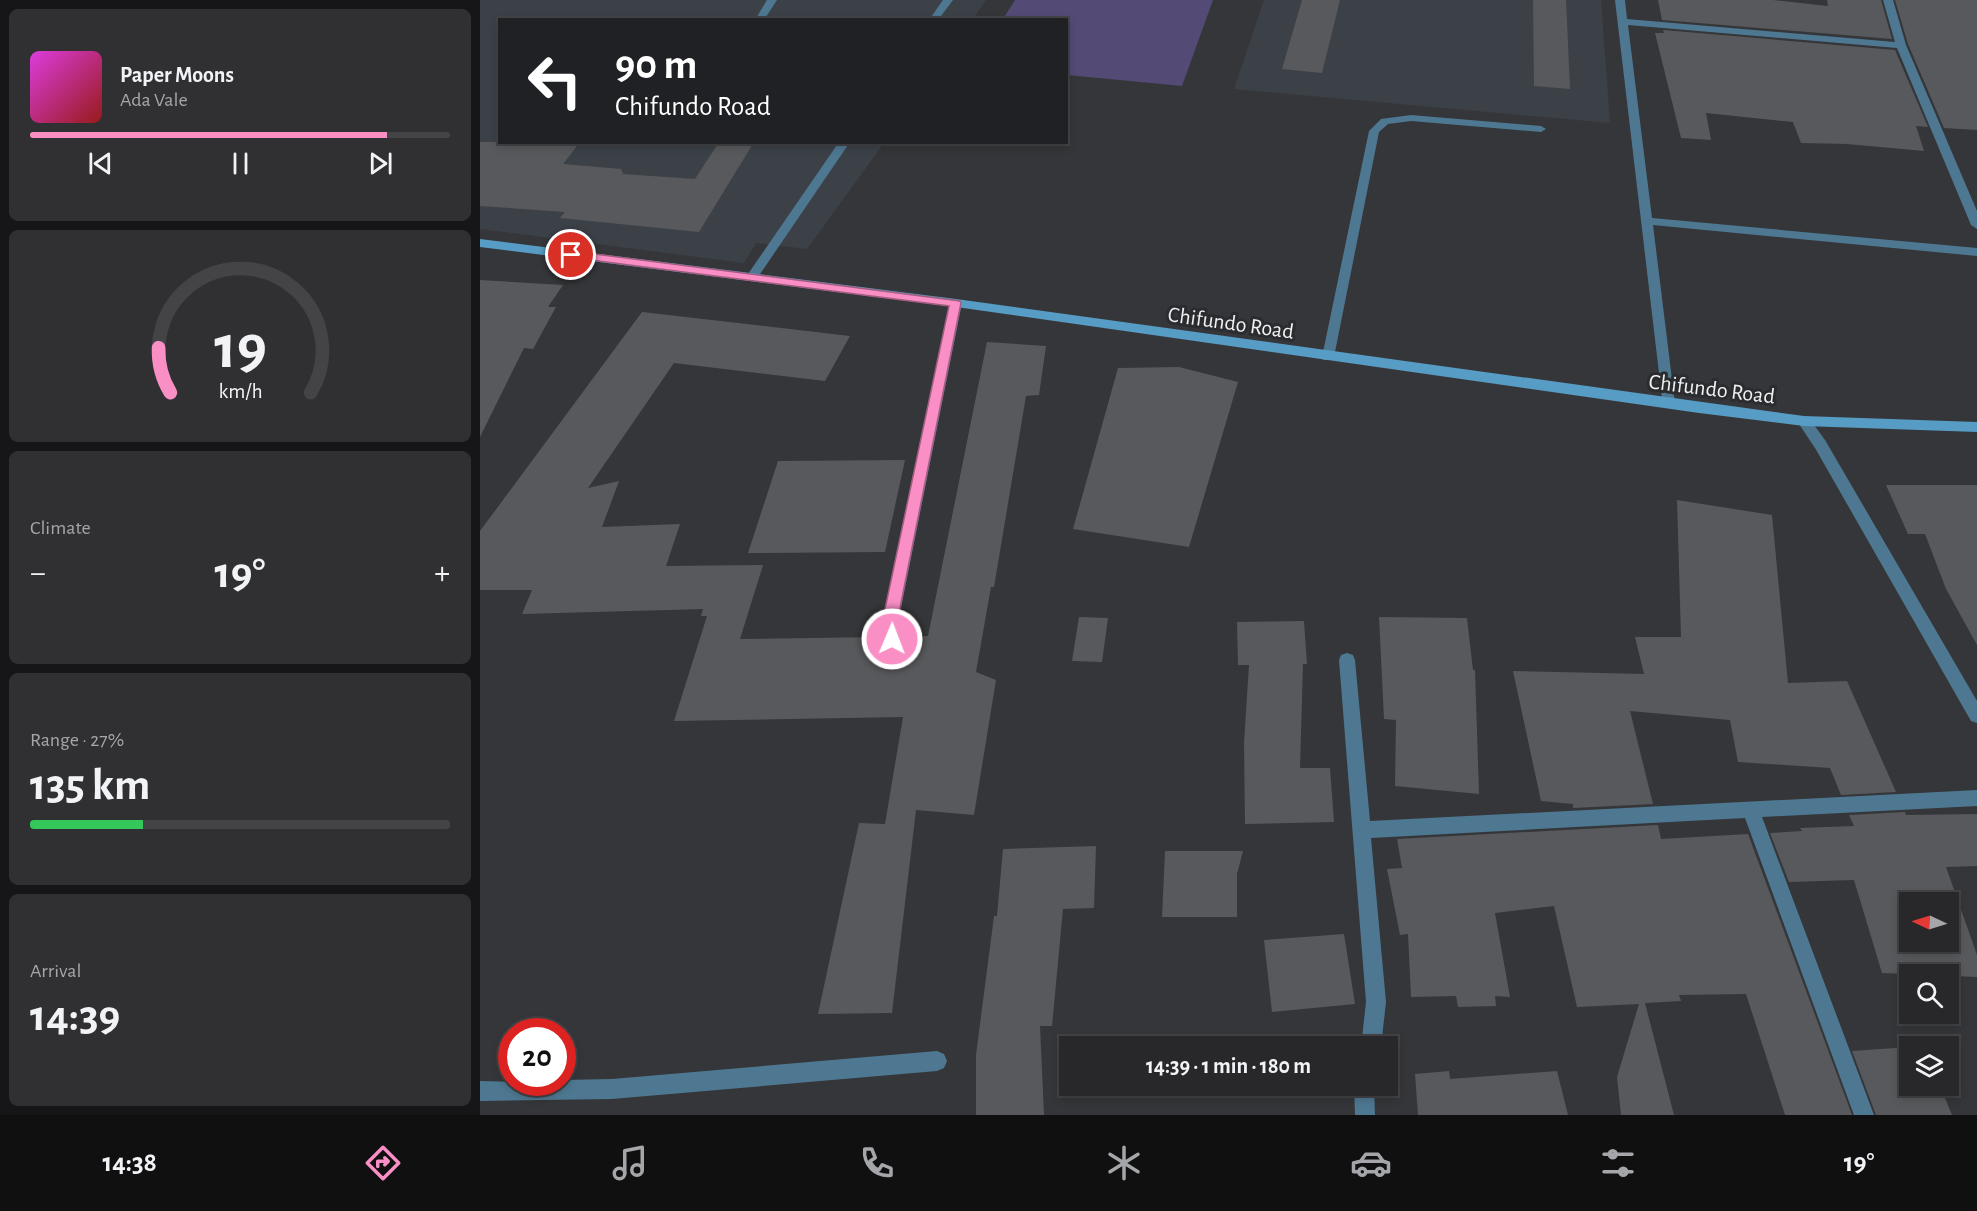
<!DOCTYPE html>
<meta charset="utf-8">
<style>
:root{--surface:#28282b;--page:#303033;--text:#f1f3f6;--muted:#a5a6a9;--line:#444447;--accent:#fa8fc6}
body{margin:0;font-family:"Alegreya Sans",sans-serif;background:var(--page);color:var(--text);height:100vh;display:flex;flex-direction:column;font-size:22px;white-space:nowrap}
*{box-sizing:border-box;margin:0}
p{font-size:20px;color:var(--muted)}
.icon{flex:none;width:33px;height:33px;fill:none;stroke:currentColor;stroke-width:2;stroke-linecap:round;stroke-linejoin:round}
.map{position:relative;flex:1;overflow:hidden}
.details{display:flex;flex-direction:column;gap:9px;padding:9px;background:#161618;width:480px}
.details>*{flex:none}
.top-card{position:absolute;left:18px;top:18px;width:570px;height:126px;border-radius:0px;box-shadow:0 3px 9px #0003,0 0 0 2px var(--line);background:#202124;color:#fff;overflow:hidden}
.needle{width:39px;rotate:274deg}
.buttons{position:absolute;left:1419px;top:892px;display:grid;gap:12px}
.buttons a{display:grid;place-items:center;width:60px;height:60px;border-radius:0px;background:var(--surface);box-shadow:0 3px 9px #0003,0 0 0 2px var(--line);font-size:30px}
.speed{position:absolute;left:18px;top:1018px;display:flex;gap:12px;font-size:30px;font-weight:700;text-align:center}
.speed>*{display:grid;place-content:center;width:78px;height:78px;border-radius:50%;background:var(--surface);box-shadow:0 3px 9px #0003,0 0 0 2px var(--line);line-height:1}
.speed .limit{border:9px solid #d22;background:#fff;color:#111}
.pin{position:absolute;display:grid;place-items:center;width:51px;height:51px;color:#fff;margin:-26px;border:3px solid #fff;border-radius:50%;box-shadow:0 2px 6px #0007}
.me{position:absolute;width:66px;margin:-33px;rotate:1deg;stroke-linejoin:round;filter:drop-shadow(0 0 4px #0008)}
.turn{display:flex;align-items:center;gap:21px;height:126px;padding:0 18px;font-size:27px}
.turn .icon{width:78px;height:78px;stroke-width:2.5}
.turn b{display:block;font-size:42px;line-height:51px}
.big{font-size:45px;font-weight:600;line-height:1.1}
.details .card{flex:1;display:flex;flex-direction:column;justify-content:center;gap:9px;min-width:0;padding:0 21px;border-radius:9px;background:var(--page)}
.details .dial{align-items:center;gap:0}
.dial svg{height:156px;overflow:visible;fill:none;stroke:var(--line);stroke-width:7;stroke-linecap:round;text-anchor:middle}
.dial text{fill:var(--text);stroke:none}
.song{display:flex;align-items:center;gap:18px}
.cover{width:72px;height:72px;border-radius:9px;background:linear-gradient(135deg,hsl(300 70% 55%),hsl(0 70% 35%))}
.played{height:6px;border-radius:3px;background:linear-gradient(90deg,var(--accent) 85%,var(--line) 85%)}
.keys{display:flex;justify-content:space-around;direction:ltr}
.heat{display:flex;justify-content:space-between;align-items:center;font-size:33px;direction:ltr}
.charge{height:9px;border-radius:4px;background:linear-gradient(90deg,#34c759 27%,var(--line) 0)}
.trip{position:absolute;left:579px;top:1036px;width:339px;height:60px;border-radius:0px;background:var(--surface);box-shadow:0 3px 9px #0003,0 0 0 2px var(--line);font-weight:600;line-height:60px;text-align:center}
.dock{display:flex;height:96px;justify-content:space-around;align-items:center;background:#101011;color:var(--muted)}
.dock .icon{width:42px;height:42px}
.dock .selected{color:var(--accent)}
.dock b{font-size:27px;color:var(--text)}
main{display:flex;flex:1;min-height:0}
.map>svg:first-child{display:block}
.built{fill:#3c4148}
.green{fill:#534a75}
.building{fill:#58595c;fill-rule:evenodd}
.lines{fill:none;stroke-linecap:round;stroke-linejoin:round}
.lane{fill:#4e7891;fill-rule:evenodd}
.street{fill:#4e7891;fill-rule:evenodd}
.secondary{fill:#579cc4;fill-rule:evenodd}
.route{fill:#fa8fc6;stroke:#a25d81;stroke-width:1.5}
.labels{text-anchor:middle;stroke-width:6;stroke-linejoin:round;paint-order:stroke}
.street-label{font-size:22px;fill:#f0f1f2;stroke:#2b2c2f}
</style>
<main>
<section class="details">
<div class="card">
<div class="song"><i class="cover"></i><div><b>Paper Moons</b><p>Ada Vale</p></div></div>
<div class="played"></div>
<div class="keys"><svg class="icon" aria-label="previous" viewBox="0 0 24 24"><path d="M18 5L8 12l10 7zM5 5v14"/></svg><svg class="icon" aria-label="pause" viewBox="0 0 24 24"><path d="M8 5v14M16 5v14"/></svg><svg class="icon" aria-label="next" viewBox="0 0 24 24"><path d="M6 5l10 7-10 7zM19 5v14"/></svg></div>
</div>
<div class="card dial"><svg viewBox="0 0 100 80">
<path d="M14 69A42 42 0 1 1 86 69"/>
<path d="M14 69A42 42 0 0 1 8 46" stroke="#fa8fc6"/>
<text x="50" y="56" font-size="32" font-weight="700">19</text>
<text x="50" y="72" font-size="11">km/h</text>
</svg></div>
<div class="card"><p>Climate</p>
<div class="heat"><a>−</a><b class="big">19°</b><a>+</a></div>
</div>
<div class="card"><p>Range · 27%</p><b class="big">135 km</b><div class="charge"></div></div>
<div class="card"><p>Arrival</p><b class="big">14:39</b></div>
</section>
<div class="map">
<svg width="1497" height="1115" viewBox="0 0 1497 1115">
<rect width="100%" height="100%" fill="#353639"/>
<!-- built -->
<path class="built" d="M0 0H506L492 20H20V142L404 143 327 249 276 243 264 263 0 229Z
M784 0H1121L1130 123 754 89Z"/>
<!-- green -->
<path class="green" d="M535 0H733L702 86 587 75 586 20 523 19Z"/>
<!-- building -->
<path class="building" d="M822 0H860L842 73 802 69Z
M1053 0H1086L1090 89 1054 86Z
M1178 0H1293L1348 6 1347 0H1401L1412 39 1182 20Z
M1415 0H1497V130L1464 128 1428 44Z
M1183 30 1415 50 1448 127 1436 126 1444 151 1367 144 1321 143 1313 122 1226 113 1231 140 1201 138 1175 33H1184Z
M0 142H100L83 164 141 169 143 174 215 179 239 142H274L219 232 80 218 85 212 0 206Z
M0 280 83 285 68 307H76L53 349 44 348 0 437Z
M162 312 370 336 345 381 194 363 108 488 139 481 122 527 200 524 186 566 283 565 260 639 401 637 405 646 413 648 420 645 422 636H448L507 342 566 346 559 395 546 396 514 587H511L496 672 516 680 494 815 436 810 412 1013 338 1014 379 823 405 824 423 717 194 721 227 616H221L223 609 42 614 52 590H0V531Z
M699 367 758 382 709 547 593 529 638 368Z
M425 460 405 552 268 553 298 461Z
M1406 485H1497V645L1466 589 1445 534H1428Z
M1197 500 1292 515 1308 683 1367 681 1416 792 1361 795 1350 768 1258 762 1250 720 1150 711 1173 804 1093 808V804L1061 801 1033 671 1164 674 1155 637H1201Z
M599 617 628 618 622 662 592 661Z
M899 617 987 618 993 670H995L999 794 915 786 916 720 904 719Z
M824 621 827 664H823L820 768H850L854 822 765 824 764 743 769 665H758L757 622Z
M1425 812 1426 815 1497 814V866L1466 867 1497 955V977L1402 973 1374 880 1309 882 1290 833 1322 831 1320 828 1374 826 1369 815ZM1430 903H1468V942H1430Z
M1178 825 1181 839 1268 834 1372 1115H1305L1266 994 1199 995 1201 1001 1165 1003 1194 1115H1141L1137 1077 1159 1004 1097 1007 1074 906 1015 913 1030 997 1015 996 1016 1006 978 1007 976 996 931 997 928 934 920 935 907 869 922 868 917 839Z
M616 846 614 908 583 909 572 1026H560L564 1115H496V1055L514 916H517L523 849Z
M685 851H763L757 874V917H682Z
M864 934 875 1004 792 1012 784 940Z
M1444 1046 1430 1047V1086H1460L1472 1115H1396L1372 1051Z
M969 1071 970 1079 1077 1071 1088 1115H938L935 1074Z"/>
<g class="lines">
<!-- lane -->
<path class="lane" d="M287 0H297L284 20H275Z
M931 115 1061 126 1066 129 1061 132 931 121 908 124 899 132 854 357 853 360H843L842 357 889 131 901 119Z
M476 299 482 303 417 628 420 639 418 644 412 646 406 644 401 628 470 303Z"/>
<!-- street -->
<path class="street" d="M463 0H473L458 20H449Z
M1135 0H1145L1147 19 1415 42 1403 0H1413L1426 45 1497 211V229L1491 225 1417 48 1148 25 1172 218 1497 248V256L1173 225 1195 404 1193 407H1183Z
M359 142H370L276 280H268V274Z
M1324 416 1329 418 1345 440 1497 701V723L1491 721 1335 448 1317 421Z
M867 653 873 655 875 660 890 821 1497 790V806L1282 817 1394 1115H1374L1265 818 891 838 906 1002 901 1047H881L886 1002 859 660 861 655Z
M457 1051 464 1054 467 1061 464 1068 457 1071 132 1099 0 1101V1081L82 1083V1080L132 1079Z
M874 1086H894L895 1115H875Z"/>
<!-- secondary -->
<path class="secondary" d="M0 239 476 299 1324 416 1497 422V432L1324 426 1219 413 476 307 0 247Z"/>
</g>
<!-- route -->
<path class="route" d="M91 251 480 301 481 303 416 628 419 639 417 643H407L401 628 469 306 87 257 85 255Z"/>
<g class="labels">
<!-- street labels -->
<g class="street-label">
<text transform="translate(751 322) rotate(8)" y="8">Chifundo Road</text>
<text transform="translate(1232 388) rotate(7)" y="8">Chifundo Road</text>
</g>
</g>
</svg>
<div class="buttons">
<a><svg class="needle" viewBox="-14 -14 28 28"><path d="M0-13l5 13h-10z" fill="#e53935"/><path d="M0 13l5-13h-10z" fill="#a5a6a9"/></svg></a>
<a><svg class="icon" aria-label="search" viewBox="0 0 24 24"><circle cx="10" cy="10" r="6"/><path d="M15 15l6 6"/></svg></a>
<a><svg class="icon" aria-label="layers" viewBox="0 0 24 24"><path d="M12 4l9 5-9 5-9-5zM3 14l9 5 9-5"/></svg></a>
</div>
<div class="speed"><div class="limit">20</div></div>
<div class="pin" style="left:91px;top:255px;background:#d93025"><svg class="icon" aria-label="arrive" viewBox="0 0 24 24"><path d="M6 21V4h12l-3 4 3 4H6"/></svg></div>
<svg class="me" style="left:412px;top:639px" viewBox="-20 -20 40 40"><circle r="17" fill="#fa8fc6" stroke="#fff" stroke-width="3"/><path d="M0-11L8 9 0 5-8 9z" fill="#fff"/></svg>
<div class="trip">14:39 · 1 min · 180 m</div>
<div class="top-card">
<div class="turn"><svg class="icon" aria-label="left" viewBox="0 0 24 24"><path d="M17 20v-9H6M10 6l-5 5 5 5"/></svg><div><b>90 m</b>Chifundo Road</div></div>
</div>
</div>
</main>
<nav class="dock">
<b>14:38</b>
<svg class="icon selected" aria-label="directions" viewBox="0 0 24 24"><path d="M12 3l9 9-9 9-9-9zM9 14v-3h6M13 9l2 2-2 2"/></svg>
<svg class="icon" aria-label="music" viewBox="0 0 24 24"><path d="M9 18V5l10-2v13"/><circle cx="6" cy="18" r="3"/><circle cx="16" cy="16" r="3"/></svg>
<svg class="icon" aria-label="phone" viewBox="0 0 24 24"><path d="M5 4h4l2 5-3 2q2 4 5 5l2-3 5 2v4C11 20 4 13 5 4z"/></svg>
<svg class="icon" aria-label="climate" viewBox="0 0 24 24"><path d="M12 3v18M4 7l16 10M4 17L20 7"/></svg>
<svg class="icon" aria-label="car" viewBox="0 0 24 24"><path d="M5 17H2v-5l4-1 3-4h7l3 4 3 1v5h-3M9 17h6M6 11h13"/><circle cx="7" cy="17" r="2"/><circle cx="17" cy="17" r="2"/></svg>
<svg class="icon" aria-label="filters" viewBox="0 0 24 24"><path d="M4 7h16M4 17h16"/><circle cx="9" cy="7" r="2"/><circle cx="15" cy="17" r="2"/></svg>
<b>19°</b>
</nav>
